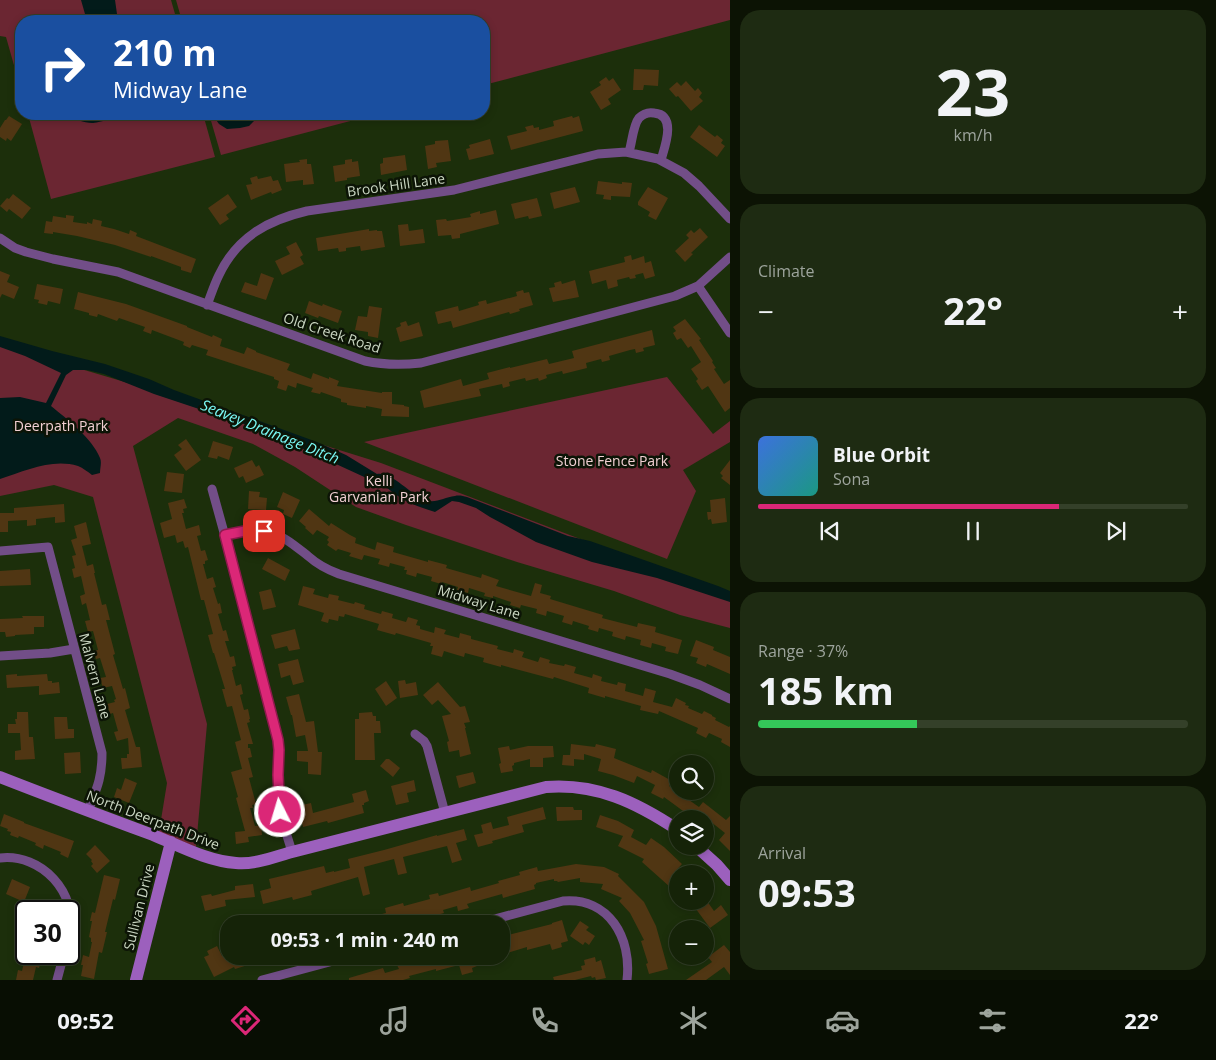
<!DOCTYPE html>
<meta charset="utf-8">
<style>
:root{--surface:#152308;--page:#1e2b12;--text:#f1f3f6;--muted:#9da49c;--line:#344029;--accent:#db2777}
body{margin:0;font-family:"Open Sans",sans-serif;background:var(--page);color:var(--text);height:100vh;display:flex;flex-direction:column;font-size:19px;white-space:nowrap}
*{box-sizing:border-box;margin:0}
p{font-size:16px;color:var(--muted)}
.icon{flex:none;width:28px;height:28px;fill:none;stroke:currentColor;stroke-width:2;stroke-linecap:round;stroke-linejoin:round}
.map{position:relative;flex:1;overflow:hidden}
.side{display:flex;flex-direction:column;gap:10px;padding:10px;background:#0c1304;width:486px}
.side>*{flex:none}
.guide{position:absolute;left:15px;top:15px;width:475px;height:105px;border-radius:20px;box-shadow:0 2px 8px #0003,0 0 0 1px var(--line);background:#1a4fa0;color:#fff;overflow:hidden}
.buttons{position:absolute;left:669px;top:755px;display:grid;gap:10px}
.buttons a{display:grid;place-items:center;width:45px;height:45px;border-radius:50%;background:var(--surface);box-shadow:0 2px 8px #0003,0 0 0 1px var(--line);font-size:25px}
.speed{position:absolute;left:15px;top:900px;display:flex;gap:10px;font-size:25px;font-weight:700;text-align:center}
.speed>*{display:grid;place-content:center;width:65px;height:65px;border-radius:50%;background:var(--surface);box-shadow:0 2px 8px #0003,0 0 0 1px var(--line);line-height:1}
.speed .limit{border:2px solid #111;border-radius:8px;background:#fff;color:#111}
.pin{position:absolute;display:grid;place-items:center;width:42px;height:42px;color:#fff;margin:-21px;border-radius:10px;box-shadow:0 2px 8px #0006}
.me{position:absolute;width:55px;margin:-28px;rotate:355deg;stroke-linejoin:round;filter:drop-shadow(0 0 4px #0008)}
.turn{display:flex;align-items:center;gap:18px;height:105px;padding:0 15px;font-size:22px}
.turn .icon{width:65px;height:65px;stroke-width:2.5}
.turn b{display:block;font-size:35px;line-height:42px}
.big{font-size:38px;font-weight:700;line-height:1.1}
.side .card{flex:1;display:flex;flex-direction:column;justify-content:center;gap:8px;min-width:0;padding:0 18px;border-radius:20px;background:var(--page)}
.side .dial{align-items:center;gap:0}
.dial b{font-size:65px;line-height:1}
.song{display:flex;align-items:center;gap:15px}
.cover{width:60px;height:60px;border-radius:8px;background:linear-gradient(135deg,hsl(220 70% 55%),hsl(170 70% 35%))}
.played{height:5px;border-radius:2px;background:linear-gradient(90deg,var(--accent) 70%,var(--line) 70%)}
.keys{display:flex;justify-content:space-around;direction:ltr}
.heat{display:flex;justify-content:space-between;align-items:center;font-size:28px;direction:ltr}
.charge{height:8px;border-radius:4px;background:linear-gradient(90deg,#34c759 37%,var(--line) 0)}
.trip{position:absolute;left:220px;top:915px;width:290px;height:50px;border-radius:20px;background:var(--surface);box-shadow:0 2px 8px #0003,0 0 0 1px var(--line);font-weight:700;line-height:50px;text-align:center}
.tabs{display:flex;height:80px;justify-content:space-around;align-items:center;background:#080e03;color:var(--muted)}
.tabs .icon{width:35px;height:35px}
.tabs .selected{color:var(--accent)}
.tabs b{font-size:22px;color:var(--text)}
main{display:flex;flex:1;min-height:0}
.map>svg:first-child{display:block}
.green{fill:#6b2632}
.water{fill:#021b1a}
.building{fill:#503613}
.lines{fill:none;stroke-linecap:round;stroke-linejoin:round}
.street{stroke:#724e88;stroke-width:9}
.secondary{stroke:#9c60bd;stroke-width:12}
.route-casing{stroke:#8e194d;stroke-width:12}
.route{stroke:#db2777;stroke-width:9}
.labels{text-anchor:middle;stroke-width:5;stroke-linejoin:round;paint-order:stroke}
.street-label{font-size:14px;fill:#cad6c2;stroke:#0c1406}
.park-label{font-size:14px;fill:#f2d0d3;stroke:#0c1406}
.water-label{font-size:15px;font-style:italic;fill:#7afaf6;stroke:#0c1406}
</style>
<main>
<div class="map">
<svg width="730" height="980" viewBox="0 0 730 980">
<rect width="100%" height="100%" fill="#1c2f0b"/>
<!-- green -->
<path class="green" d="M0 0H171L177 21H21V90L6 37 0 36Z
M176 0H730V20L484 85V21H182Z
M28 114H203L215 157 51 199Z
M209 114H377L221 155Z
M0 345 199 404 304 439 381 463 730 596V628L680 615 614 591 517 562 406 525 356 507 295 467 253 444 178 418 133 446 207 724 196 847 159 832 167 783 93 497 54 485 0 496Z
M667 377 713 434 730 421V442L683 470 696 491 667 559 364 442Z"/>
<!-- water -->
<path class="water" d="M81 0H115L118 21H87Z
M69 114H124C118 117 98 123 92 123 84 123 74 119 69 114Z
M212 114H261L249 126 240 128 227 129 219 124Z
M0 336 52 351 105 364 149 379 174 390 317 442 346 455 377 474C393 472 409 494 425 500 436 504 444 497 455 496 459 495 463 496 467 497L568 536 590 541 718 586 730 591V602L657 578 592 562 536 542 490 517 476 508 459 502 452 501 435 512C416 506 402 501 386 487L262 430 154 394 104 374 87 370H73L66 375 51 406C67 419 92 438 100 458 102 462 100 468 100 473L92 475C88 472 83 468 78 466 52 458 25 471 0 479V398L20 397 46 403 61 373 25 356 0 347Z"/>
<!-- building -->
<path class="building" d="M634 69 659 70 658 86 644 85 643 90H633Z
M606 77 609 81 613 78 621 90 608 99 611 104 601 110 590 92 601 85 599 82Z
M686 81 695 91 698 88 702 93 699 97 703 101 691 111 678 96 676 97 669 89 677 82 681 86Z
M9 116 22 124 11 141 7 138 6 141 0 137V128L5 120H6Z
M572 116 573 118 579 116 583 131 511 150 507 136 527 131 525 127 533 125 534 128 539 127V130L554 126 553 121Z
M699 125 715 137 717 135 723 140 721 143 725 146 717 157 690 137Z
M490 139 494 154 469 160 466 149 470 148 469 145Z
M448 140 451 161 436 163 437 167 428 169 425 146 435 144V141Z
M405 155 407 170 381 175 380 164 383 163V158Z
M307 159V164H311L314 184 303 185V180L286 182 284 164 300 162 299 160Z
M352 159V162L358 161 360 176 347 178V180L335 182 333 166 345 164V160Z
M257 176 258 179 271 176 273 181 278 180 282 190 272 194 271 192 251 200 246 185 252 184 250 178Z
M598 181 622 184V182L632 183 630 197 611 196V200L603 199 604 195 596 194Z
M575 187 580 202 554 209 550 193Z
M648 187 668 198 656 220 648 216 650 212 638 205V202Z
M13 194 31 208 22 219 9 209 7 212 0 206 7 198 9 199Z
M228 194 237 207 226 215 229 219 220 225 208 208Z
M537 198 542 216 529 219 528 216 515 219 511 204Z
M496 210 499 224 460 234V238L452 239 451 235 438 236 436 220 446 219 447 221 471 217 470 214 480 211V214Z
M66 215 74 216 73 222 87 224V222L92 224 93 219 102 221 101 226 114 229 129 234 130 230 137 233 136 236 196 259 191 273 181 270V267L151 256V257L115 245 77 236 53 232V234L44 233 46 221 52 222 53 216 66 218Z
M408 224 409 231 423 229 425 243 400 246 398 225Z
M700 228 708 237 691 253 693 254 685 262 675 251 689 238 686 235 691 230 694 233Z
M369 229V231L377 230V231H382L385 247 361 251 360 246 346 248V251L339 252 338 248 318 251 316 238Z
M296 242 303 255 300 257 304 264 282 275 275 261 290 254 286 247Z
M631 255 632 260 644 256 645 263 651 261 655 276 645 279 643 273 635 275 636 278 630 279 629 277 617 280 618 286 608 289 606 280 592 284 589 271 625 262 624 257Z
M0 271 10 275 7 282 19 287 14 299 2 294 0 298Z
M261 273 274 278 266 300 241 292 245 282 257 286Z
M575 280 579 297 553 302 549 288 555 287 554 283 561 281 562 284Z
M37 284 63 289 60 304 48 301 47 305 38 303 39 300 34 299Z
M523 290 524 293 529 292 533 305 519 309 520 311 510 314 509 312 453 328 451 321 438 324 435 312 458 306 459 311 479 305 478 302 486 300 487 304 517 296 516 292Z
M78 292 126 304 187 326V327L212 337 213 335 222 339 220 346 244 354 247 347 256 351V352L290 364 287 370 311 379 313 373 329 379V377L339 381 337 386 382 393V392H392V404L404 405V406L409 407V417L381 416 382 409 366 406V408L347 405V403L341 402V399L321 392 320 394 311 392 313 388 297 383 296 388 288 385 286 391 277 388 279 381 274 379V377L206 355 208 350 192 345 190 348 183 345 184 342 152 330 151 334 143 331 145 327 119 318 117 321 98 314 97 317 89 315V313L74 309Z
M309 301 322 306 323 304 328 306 342 311 338 323 319 316 318 318 305 313Z
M369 306 382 308 378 338 368 336V332L355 330 358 316 367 317Z
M685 319 701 339 699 340 713 361 712 362 716 368 714 369 724 384 730 380V408L725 412 708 386 702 390 696 381 698 379 691 369 701 362 691 346 688 348 681 338 677 340 673 333 676 331 673 327Z
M406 321 408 326 419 322 423 336 400 342 396 328 401 326 400 323Z
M652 330 655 345 643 348 644 351 636 353 635 349 630 350 609 356 610 360 602 362 601 359 586 363 587 368 563 374 562 371 546 375 547 378 539 381 538 378 526 381 525 378 509 382 510 386 503 388 502 384 479 389 481 396 424 408 420 391 461 379 463 386 489 379 487 373 510 367V368L547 359 549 364 574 358 572 351Z
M186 439 201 460 186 471 174 455 182 449 178 445Z
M213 441 233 447 229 460 218 456 217 459 208 457Z
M252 460 256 467 259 465 264 475 246 483 243 476 239 478 234 468Z
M730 460V485L721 478 723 476 720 473Z
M167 472 184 474 182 493 164 491Z
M249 491 260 492 259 497 267 498 266 510 248 509Z
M283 492 300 500 292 518 283 514 284 510 277 507Z
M725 498 727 522 712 524 711 519 708 520 707 512H711L710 500Z
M184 499 187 508 183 509 184 513H182L186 529 199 525 201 535 197 536 201 551 205 550 208 560 205 561V564H203L207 579 213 577 216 587 213 588 218 604 220 603 222 613 218 614 223 631 226 630 229 641H225L230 657 234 656 236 666 232 667 233 670H232L236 686 241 684 243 694 240 695 244 710 248 709 250 719H249L250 722 247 723 253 744H248V748H250L252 757 248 758 253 777 249 778 256 804 252 805 253 808H250L255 826 261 825 262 835 248 837 249 842 236 844 235 832 245 831 236 798 238 797 231 772 242 769 235 742 241 740 232 706 227 707 222 689H225L214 653H213L208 635 213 634 204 600H201L188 547 185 548 183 541 177 543 175 535 164 538 160 523 172 519 168 503Z
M64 504 65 522 55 523V517L36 519V525L27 526V520L8 521V532H0V513H14V508Z
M309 509 329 526 331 523 350 535 356 538 355 543 375 550 377 542 394 547 393 552 428 562V560L447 565 446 568 481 578 482 574 499 580 496 586 531 596 535 583 542 585 540 593 551 596 550 599 603 615 602 618 637 627 638 623 656 627 655 632 682 640 678 654 665 651 666 647 652 643 651 648 640 645 641 640 626 636 625 640 612 636 613 632 599 628 598 632 588 629 589 626 573 621 572 625 562 622 564 616 547 611 546 616 536 613 537 609 521 605 520 608 510 605 511 602 493 596V598L484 596 485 593 469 588 468 593 457 590 458 587 442 582 441 584 431 581 432 577 417 573 416 577 406 574 407 570H404L405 567 390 563 389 567 378 564 380 559 364 555 362 560 349 556 351 553 338 549 336 551 327 545 329 542 327 540 329 537 317 530 313 535 305 528 306 527 299 521Z
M86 522 91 544 82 546 87 566 93 564 95 573H94L102 605 106 604 110 620H106L115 654 113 655 123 689 125 688 130 708 125 710 136 747H140L142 767 122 769 121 758H127V754H129L128 738 117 741 114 732 118 731 113 713 110 714 107 704 115 702 114 700 116 699 112 686 103 688 100 678 106 677 100 658 96 659 94 651 98 650 93 631 88 632 85 621 90 620 86 603 82 605 80 596 85 594 81 576 74 578 72 569 75 568 72 556 76 555 71 540 77 538 74 526Z
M268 558 290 570 285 581 262 569Z
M30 569 31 585 0 586V571Z
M303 586 315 589 313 594 328 598 329 594 339 596 338 600 354 604 355 602 365 605 364 609 381 614 382 611 393 614 392 618 406 622 408 617 418 620 416 625 420 626V629L434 633 435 627 446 630 444 634 459 638 460 633 471 636V639L498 646 497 649 513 653 514 649 524 652 522 657 538 662 540 657 550 660 549 663 564 666 565 664 576 667 574 673 592 678 593 674 602 677 601 681 617 685 618 682 626 684 625 691 643 696 645 688 656 691 653 702 672 707 676 698 686 703 685 705 689 706 688 708 702 714 704 711 712 715V716L716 718 715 720 729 727 730 726V747L721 742 722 739 709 733 706 738 696 733 698 728 659 711 658 714 640 710 641 706 605 696V698L588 693 589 688 554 677 553 679 501 665V667L483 662 484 658 465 653 464 657 444 651 442 657 431 654 433 646H430L431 643 396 633 395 635 377 630 379 624 345 614 344 617 339 616 338 621 329 619 328 623 321 621 324 613 298 605Z
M271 589 276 607 263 610 259 592Z
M22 616H44V627H34V634L15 635V636L6 637 5 632H0V619L23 618Z
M295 629 300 649 289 651 287 646 275 649 271 635Z
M696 640 714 647 713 650 730 657V674L707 664 706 667 696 663 698 658 690 656Z
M298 659 304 682 293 685 290 675 281 678 278 664Z
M17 674V676L47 674 48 681H52V683L59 682 60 693 39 695V686L7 688 6 675Z
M405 680 406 684 416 682 418 695 400 698 398 681Z
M386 681 397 698 386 706 375 689Z
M438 682 460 707 465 706 470 722 464 723 466 728H465L471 754 460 757 459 750 449 752 447 742 449 741 442 716 451 714 438 700 432 705 423 695Z
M299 694 306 722 314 721 318 752H322L321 775 308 774V762L297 761V751H308L305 735 296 737 292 715H291L286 697Z
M17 712H28L29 737H33L35 759 15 760V751L21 750 20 733H8V724H16L15 719H17Z
M372 712 373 716H376V721H380L381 733H374L375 760H355V719H359V713Z
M54 717H67L68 729H74V738L55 739Z
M571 744 595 747 596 744 616 749 614 758 651 773 652 770 672 781 669 786 699 807 703 802 726 820 730 816V851L719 840 725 833 706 818 705 819H694L664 797 663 799 651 793 655 785 637 776 634 783 613 775 598 771 601 759 584 754V760L574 759V766L562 765 563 755H570Z
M509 746 510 750 528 746H553L554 757 543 758V767H530V759L514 763V765L512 766 513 771 501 773 499 764 501 763 498 748Z
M80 752 81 773 65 774 64 753Z
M386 759H389L400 768 393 777 380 766Z
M473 772 476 783 459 788 456 776Z
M125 778 137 783 129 803 114 797 117 788 121 790Z
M414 780 416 791 407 793 409 802 396 805 391 786Z
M366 790 369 801 364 803V805H362L364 813 328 823 327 821 303 827 298 806 311 803 313 813 354 802 352 794Z
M543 807 546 819 522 825 524 832 492 841 493 843 478 847 474 835 483 833 481 825 491 822 493 829 509 825 507 817Z
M556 807H573L574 810H582V820L557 821Z
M4 814 24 822V823L74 841 68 858 60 854 61 852 44 845 43 849 35 845 36 843 19 836 18 838 10 835 11 832 7 831 8 829 0 826Z
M600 815 618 821 634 830 631 837 646 845 651 838 664 847 682 864 674 873 678 876V879L670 887 642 862 644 859 618 846 623 836 596 827Z
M464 829 467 840 456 843 462 860 452 863 447 846 403 857 407 873 398 875 394 859 364 867 370 894 363 896 358 877 311 891 312 895 293 900 292 897 263 904 260 891 271 888 269 879 324 866 326 873 334 871V872L350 868 348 859 384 850 437 835V836Z
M95 845 110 861 97 873 91 866 93 864 91 861 92 860 86 854Z
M576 864 604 867 619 874 618 876 644 902 656 926 668 969 649 974 646 964 648 963 641 941 644 940 630 913 619 901 622 898 601 889 603 884 580 882V878L558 882 557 881H554V879L536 883V884L534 885 535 889 503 898 502 894 470 903 467 904 469 908 458 911 457 906 443 910 444 913 405 924H355L354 921 386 913 385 908 403 903 404 906 430 899 429 895 438 893 439 896 470 887 471 891 499 883 498 881 520 875 519 872 537 867 538 871Z
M104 875 120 879 115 900 113 899 105 932H107L102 953 99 952 94 979 81 976 83 965H81L83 955 89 957 92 942H91V938L89 937 92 921H90L92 912 95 913Z
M12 879 30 887 24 902 6 894Z
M253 884 255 897 225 900 226 906 205 911 201 896 211 894 212 896 235 890V886Z
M690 901H707L714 911 721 905 728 915 710 928Z
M562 920 568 941 561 943 562 947 552 950 550 944 527 950V947L504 954 501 941 505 940V938L509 937 508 935 552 924V923Z
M580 921 589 927 586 930 595 936 589 945 585 942 583 945 570 936Z
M724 945 730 952V975L724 967 706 980H686L712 962 708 957Z
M217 946 222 956H270L271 958 235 969 234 967 214 977 204 957 209 955 207 951Z
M26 954H43L39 968 36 967 33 980H16L18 970 22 971Z
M443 956H498V959L476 964 477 966 472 968 473 972 462 975 459 965 436 971V969L409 976 410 978 403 980H349V978L383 968 385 973 399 969 397 965 405 963 406 965 429 959V961L444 958Z
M595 957 596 962 601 960 606 978 596 980 595 977 592 978 591 976 575 980H554L553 977 582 970 581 966 585 965 584 960Z"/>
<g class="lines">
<!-- street -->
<path class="street" d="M629 152C632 143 633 125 639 118 643 114 649 112 654 113 677 115 665 146 661 160
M0 238 15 248 26 252 53 259 118 272 365 361C384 365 402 365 421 363L611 313 675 296 698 286 730 257
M698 286 730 333
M207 305C211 295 214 285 219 275 237 237 268 220 307 211L454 190 598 154 626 152 658 159 684 173 699 186 730 219
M212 489 228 547 278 740C280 759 277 779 279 799 280 817 287 835 292 852
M225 535C238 532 251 529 264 531 282 534 294 545 308 556 317 564 328 570 339 574L670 674 700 685 730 699
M0 551 48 547 102 753C102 778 97 788 88 811
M0 656 50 653 74 649
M415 734 424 741 427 746 445 813
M0 858C41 853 79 893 69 934
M476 924 563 901C609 897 632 938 627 980
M57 980 64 954
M262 980 352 956"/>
<!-- secondary -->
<path class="secondary" d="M0 777C51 797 102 816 153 835 180 846 207 861 236 863 254 865 274 857 292 852L546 787C596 783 636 802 678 830
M696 846 717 865 730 880
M136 980 171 842"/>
</g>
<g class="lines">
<defs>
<path id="route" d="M264 531 250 530 225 535 278 740 279 750 278 775 280 812"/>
</defs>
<!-- route casing -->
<use href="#route" class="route-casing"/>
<!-- route -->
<use href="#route" class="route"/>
</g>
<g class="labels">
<!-- street labels -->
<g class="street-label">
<text transform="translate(396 185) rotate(-8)" y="5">Brook Hill Lane</text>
<text transform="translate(332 333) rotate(18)" y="5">Old Creek Road</text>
<text transform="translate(479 602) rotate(17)" y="5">Midway Lane</text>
<text transform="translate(95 676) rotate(75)" y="5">Malvern Lane</text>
<text transform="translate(153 820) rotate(21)" y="5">North Deerpath Drive</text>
<text transform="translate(139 907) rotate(-76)" y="5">Sullivan Drive</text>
</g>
<!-- park labels -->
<g class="park-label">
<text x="61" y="431">Deerpath Park</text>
<text x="612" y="466">Stone Fence Park</text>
<text x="379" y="486">Kelli<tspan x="379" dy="16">Garvanian Park</tspan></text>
</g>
<!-- water labels -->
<g class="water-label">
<text transform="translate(270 432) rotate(22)" y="5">Seavey Drainage Ditch</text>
</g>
</g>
</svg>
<div class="buttons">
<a><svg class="icon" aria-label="search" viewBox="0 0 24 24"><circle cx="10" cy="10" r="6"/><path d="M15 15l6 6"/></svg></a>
<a><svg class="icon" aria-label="layers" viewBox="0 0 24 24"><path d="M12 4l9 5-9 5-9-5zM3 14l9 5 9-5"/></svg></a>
<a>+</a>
<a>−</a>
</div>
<div class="speed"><div class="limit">30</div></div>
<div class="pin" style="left:264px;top:531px;background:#d93025"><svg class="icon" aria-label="arrive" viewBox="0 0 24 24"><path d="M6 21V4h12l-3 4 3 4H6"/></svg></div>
<svg class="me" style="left:280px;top:812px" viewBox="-20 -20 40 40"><circle r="17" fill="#db2777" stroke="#fff" stroke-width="3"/><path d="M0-11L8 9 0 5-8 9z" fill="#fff"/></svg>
<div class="trip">09:53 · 1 min · 240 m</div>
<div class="guide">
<div class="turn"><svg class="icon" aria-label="right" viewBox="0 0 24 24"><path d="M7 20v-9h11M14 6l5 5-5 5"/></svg><div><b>210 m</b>Midway Lane</div></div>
</div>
</div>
<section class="side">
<div class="card dial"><b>23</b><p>km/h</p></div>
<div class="card"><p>Climate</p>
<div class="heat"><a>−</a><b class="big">22°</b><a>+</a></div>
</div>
<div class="card">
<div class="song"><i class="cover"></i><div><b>Blue Orbit</b><p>Sona</p></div></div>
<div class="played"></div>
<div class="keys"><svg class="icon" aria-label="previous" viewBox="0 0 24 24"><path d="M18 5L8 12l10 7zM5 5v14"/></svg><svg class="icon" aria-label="pause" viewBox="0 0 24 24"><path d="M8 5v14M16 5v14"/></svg><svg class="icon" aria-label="next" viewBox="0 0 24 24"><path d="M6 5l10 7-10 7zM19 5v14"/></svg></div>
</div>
<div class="card"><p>Range · 37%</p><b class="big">185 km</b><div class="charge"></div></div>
<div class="card"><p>Arrival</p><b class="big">09:53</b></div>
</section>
</main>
<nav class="tabs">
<b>09:52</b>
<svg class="icon selected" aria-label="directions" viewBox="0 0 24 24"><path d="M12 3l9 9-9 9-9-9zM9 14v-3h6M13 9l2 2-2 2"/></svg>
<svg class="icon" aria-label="music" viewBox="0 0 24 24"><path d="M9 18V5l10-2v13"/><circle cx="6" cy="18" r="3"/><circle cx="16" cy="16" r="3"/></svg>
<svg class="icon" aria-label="phone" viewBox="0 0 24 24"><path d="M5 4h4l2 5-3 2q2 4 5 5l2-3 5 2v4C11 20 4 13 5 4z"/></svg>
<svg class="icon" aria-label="climate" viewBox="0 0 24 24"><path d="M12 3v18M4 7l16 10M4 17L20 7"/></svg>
<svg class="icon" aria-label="car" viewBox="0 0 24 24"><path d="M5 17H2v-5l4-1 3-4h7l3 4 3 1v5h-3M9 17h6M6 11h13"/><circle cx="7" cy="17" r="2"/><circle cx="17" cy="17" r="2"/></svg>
<svg class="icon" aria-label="filters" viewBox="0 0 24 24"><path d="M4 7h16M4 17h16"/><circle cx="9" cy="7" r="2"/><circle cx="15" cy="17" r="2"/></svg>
<b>22°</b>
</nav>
